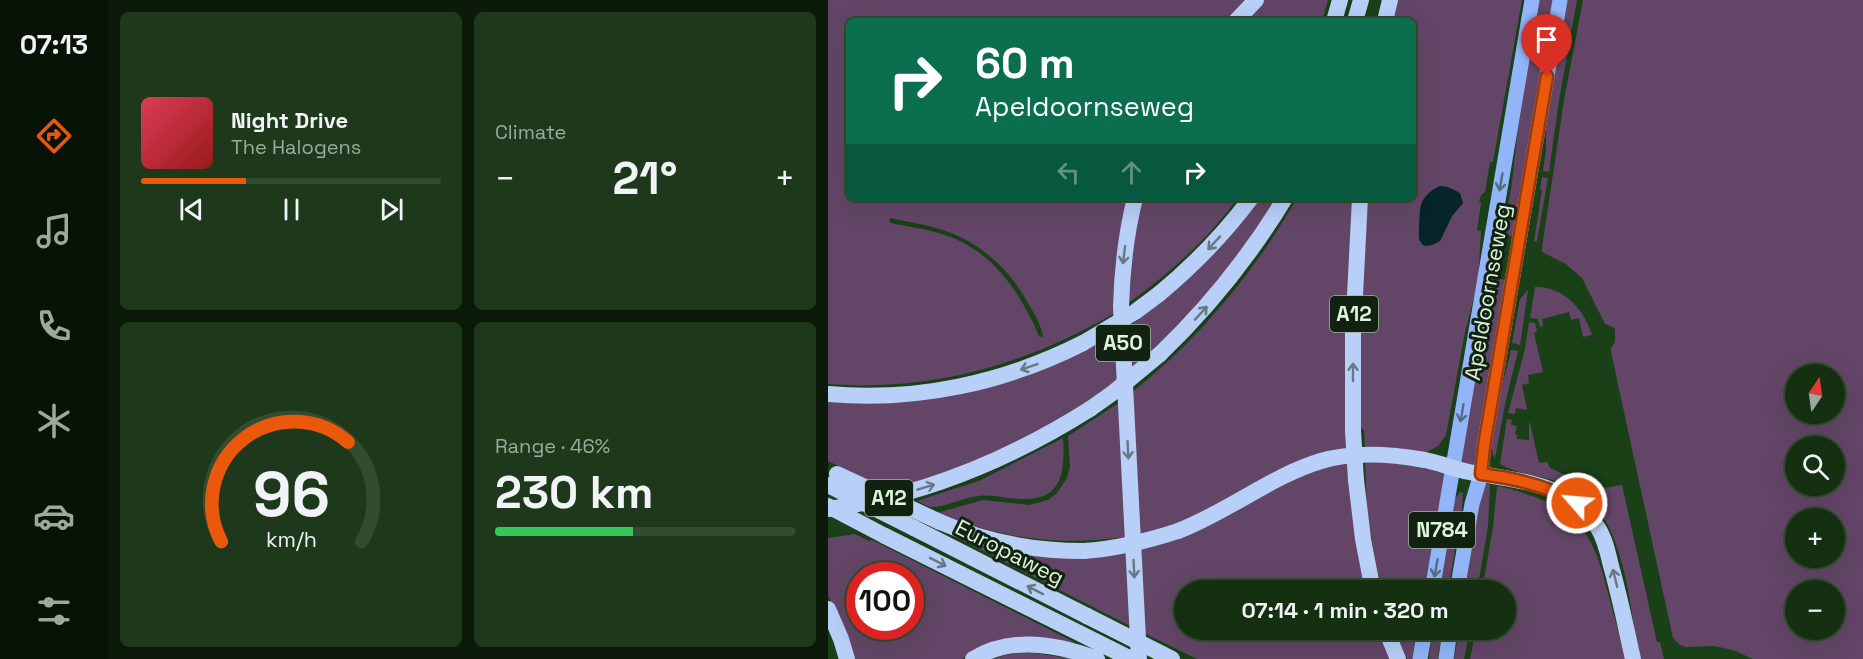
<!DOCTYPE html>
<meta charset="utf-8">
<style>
:root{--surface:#143011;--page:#1d381a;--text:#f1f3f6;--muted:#9da99f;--line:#334b31;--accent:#ea580c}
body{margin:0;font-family:"Space Grotesk",sans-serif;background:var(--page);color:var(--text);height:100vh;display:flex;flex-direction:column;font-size:22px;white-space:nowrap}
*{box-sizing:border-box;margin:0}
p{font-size:20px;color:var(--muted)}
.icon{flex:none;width:33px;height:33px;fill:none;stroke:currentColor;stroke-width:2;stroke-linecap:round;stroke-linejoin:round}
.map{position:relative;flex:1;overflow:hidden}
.side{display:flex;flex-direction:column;gap:12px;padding:12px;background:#0b1a09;width:720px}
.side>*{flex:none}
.top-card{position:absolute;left:18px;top:18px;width:570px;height:183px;border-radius:9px;box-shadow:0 6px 24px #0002,0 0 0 2px var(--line);background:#0b6e4f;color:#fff;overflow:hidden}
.needle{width:39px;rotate:13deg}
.fabs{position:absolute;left:957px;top:364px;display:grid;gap:12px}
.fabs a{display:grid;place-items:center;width:60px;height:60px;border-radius:50%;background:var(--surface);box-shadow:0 6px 24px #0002,0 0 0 2px var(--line);font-size:30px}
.speed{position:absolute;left:18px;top:562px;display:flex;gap:12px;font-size:30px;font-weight:700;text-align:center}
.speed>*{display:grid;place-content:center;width:78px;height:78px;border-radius:50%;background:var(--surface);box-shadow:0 6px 24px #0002,0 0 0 2px var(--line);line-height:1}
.speed .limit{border:9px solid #d22;background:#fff;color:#111}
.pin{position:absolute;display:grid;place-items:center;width:51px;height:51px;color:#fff;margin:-62px -26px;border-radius:50% 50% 50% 0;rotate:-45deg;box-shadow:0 0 6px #0007}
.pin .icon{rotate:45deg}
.me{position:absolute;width:66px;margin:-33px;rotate:297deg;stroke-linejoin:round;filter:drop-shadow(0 0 4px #0008)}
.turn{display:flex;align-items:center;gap:21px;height:126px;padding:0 30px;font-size:27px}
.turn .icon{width:78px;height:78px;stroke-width:2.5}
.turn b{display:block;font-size:42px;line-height:51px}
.lanes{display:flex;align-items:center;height:57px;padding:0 30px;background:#0003;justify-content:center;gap:30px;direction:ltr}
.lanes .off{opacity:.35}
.big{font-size:45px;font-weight:600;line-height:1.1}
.side .tile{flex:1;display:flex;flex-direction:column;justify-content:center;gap:9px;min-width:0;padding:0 21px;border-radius:9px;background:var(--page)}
.side .dial{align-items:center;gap:0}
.dial svg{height:156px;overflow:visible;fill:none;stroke:var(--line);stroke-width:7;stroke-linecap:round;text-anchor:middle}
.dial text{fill:var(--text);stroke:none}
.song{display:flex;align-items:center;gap:18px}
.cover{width:72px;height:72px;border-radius:9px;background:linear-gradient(135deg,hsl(350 70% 55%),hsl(0 70% 35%))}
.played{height:6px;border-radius:3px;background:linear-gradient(90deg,var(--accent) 35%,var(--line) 35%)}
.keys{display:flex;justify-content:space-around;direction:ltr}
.heat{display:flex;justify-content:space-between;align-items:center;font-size:33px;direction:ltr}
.charge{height:9px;border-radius:4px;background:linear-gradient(90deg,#34c759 46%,var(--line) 0)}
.side .tiles{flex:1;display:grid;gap:12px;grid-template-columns:repeat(2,1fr)}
.trip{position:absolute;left:346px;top:580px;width:342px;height:60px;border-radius:30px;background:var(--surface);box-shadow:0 6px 24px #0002,0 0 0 2px var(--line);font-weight:600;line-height:60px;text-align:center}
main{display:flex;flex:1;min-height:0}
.dock{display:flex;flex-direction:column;width:108px;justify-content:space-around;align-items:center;background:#081307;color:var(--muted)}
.dock .icon{width:42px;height:42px}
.dock .selected{color:var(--accent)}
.dock b{font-size:27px;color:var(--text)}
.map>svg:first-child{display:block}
.green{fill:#634667;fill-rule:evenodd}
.water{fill:#052528}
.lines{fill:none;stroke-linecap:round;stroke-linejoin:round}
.major{stroke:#91b5f8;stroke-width:15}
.highway{stroke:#b8cff7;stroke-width:16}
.highway-bridge{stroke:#b8cff7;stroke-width:16}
.oneway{stroke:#526c84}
.oneway2{stroke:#657884}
.route-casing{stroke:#983908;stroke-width:15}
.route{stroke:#ea580c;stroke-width:10}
.labels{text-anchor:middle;stroke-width:6;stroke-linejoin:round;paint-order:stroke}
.shield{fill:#122211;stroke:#a1b49e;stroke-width:1.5}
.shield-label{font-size:21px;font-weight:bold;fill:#def3db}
.street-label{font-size:22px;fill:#def3db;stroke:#122211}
</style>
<main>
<nav class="dock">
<b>07:13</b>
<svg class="icon selected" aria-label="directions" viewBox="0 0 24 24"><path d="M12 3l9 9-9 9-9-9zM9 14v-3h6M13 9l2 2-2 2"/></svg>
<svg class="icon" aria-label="music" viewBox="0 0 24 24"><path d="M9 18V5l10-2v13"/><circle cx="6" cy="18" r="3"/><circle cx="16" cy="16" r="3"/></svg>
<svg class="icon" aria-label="phone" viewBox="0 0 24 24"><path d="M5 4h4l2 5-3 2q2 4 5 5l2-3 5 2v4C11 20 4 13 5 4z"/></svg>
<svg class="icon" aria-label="climate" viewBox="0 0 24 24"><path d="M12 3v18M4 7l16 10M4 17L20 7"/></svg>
<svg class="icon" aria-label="car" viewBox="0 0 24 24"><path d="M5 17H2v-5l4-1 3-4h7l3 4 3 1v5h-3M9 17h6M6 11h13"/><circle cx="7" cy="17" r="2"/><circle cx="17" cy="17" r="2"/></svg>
<svg class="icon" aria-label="filters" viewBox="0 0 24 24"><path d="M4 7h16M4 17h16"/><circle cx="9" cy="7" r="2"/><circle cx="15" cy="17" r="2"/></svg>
</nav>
<section class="side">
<div class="tiles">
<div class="tile">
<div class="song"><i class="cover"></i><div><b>Night Drive</b><p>The Halogens</p></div></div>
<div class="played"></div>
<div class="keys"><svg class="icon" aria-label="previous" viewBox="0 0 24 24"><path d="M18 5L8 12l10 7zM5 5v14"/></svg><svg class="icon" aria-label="pause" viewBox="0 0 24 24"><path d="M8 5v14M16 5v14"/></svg><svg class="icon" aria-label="next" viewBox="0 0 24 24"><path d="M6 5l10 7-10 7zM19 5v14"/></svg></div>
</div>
<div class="tile"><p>Climate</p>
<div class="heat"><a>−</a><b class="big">21°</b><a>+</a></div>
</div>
<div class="tile dial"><svg viewBox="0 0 100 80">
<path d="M14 69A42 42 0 1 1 86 69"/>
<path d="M14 69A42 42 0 0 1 79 18" stroke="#ea580c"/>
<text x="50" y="56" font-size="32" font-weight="700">96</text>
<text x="50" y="72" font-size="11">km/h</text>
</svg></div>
<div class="tile"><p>Range · 46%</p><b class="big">230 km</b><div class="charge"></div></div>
</div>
</section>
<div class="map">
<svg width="1035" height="659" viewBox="0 0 1035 659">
<rect width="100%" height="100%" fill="#1a4017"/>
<!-- green -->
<path class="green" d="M0 0H419L400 21H21V198H301L287 313C196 365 106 392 0 384ZM63 218C81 222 100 225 118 231 153 243 183 271 200 303 206 313 214 326 215 338L211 336C192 292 165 251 117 235 100 229 81 227 63 223L61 221Z
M435 0H500L494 21H416Z
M569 0H694L665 162H662L657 192 653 195 651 202 653 203 649 230 653 231 650 282 637 332 618 435 610 446 599 452 537 448 536 430 533 428 532 334 540 198H585V21H565ZM611 186 627 190 635 203 624 216 612 241 599 245 591 240V229Z
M709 0H725L686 237 675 233 684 183 689 136Z
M737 0H749L731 100 721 172 715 171 718 150V116Z
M755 0H1035V659H925L905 650 886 646 858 647 852 645 845 638 783 352V349L787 342V328L777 324 754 278 738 264 714 252V248L736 100ZM968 375H1006V414H968ZM968 447H1006V486H968ZM968 519H1006V558H968ZM968 591H1006V630H968Z
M714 177 720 178 709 241H706L714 190 712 189Z
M313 198H410C379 240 341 274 299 304L300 276Z
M431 198H449L419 246 355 322 301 371 300 327C351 291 395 249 431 198Z
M469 198H528L520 448 358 520 311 535 303 393C371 339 426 273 469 198Z
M666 278 678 280 651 468 632 462 662 279Z
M707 287C735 286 756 309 764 335L755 337 751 318 743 320 741 312 714 319 715 326 712 327 710 319 702 318Z
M700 290 692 345 684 343 692 299Z
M701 322 707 323 709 332 706 333 715 372 700 375 701 383 694 385 699 410 688 408 687 414 680 413 697 349Z
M287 334 290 380 234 419 148 463 61 490 0 461V402L43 403 263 347Z
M683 350 690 351 677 404 667 458C655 444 679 371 683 350Z
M292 402 298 537C230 546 173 539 109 513L155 500 201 505 220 500 229 493 239 478 242 467 240 436Z
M679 419 684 420 683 425 689 426 687 434 689 435V439L701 440V423H702L711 463 719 462 722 468 764 487 775 488 794 485 829 642H832L836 659H811C802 607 797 515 746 488 723 476 694 477 672 464Z
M235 438C237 471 235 501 193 499 179 499 166 494 151 496 136 497 121 506 106 507 101 508 94 503 89 501L153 480Z
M537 460 598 466 617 473 597 591H553L539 513Z
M521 461 540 591H357V630H553L565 659H369L316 633 311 549 469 476Z
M655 483 662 485 660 526 649 591H637Z
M669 486C680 488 693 492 704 496 758 515 768 545 781 597 786 617 793 638 799 659H642L648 630H678V591H654L665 527Z
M632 492 635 493 634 508 620 591H610L625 502Z
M112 529 130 534 299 551 304 627Z
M27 534 41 541 44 540 246 642 245 646 142 654 134 659H25L10 615 0 596V538ZM32 576H82V627H32Z
M566 630H590L586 659H579Z
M604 630H614L610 659H601Z
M631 630H642L636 659H626Z
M187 653H206L246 659H162Z"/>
<!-- water -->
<path class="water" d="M612 186 620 187 632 193 635 203 624 216 612 241C593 252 590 243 591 226 592 218 591 209 594 202 598 194 604 190 612 186Z"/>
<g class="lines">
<!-- major -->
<path class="major" d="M604 591 704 0
M629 591 644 504 653 474 656 446 732 0
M592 659 597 630
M618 659 622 630"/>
<!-- highway -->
<path class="highway" d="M408 21 428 0
M506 21 512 0
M527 21 533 0
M557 21 562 0
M307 198C298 234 294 270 293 307L311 659
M331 294C366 265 396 234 423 198
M332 354C381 307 422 256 457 198
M0 394C88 402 176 383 255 343
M525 431V334L532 198
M528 480 535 539 545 591
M0 509C95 496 181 460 262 409
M112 522C158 542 206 551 256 551
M86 528 259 616
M350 531C400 512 443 476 493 461 526 451 563 454 597 460 612 463 626 469 641 472 674 478 712 481 741 498 752 505 763 517 770 528 777 539 780 553 783 566 792 597 798 628 805 659
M57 536 303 659
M0 609 13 639 19 659
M558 630 570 659
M145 659C183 636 230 644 269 659"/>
<!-- highway-bridge -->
<path class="highway-bridge" d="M255 343 307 312 331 294
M262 409 286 392 332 354
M525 431 528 480
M9 474 112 522
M0 485 86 528
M0 506 57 536
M256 551C289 549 319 541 350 531
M259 616 344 659"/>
</g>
<!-- one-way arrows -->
<defs><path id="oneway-shaft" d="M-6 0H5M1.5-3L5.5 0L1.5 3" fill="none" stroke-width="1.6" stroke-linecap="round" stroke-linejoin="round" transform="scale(1.5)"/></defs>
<g class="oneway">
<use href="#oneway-shaft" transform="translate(673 182) rotate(100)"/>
<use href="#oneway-shaft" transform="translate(634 413) rotate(100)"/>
<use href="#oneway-shaft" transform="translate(608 568) rotate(100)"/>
</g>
<g class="oneway2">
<use href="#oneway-shaft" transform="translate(386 243) rotate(133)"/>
<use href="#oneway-shaft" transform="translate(296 255) rotate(97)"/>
<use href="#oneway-shaft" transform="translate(373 313) rotate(-47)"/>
<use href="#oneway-shaft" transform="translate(201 367) rotate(161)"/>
<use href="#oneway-shaft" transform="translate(525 372) rotate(-90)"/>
<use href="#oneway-shaft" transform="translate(300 450) rotate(87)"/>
<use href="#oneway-shaft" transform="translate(98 487) rotate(-17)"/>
<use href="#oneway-shaft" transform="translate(110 562) rotate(27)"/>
<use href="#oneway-shaft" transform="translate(306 569) rotate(87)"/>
<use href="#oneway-shaft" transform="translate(787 578) rotate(-104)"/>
<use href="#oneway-shaft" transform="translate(207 590) rotate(-153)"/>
</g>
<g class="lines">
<defs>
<path id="route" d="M719 76 656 446 653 474C685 478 721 486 749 503"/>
</defs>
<!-- route casing -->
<use href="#route" class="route-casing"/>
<!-- route -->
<use href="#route" class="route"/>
</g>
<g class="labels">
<!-- shield labels -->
<g class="shield">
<rect x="502" y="296" width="48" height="36" rx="4.5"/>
<rect x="268" y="325" width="54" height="36" rx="4.5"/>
<rect x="37" y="480" width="48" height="36" rx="4.5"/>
<rect x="581" y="512" width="66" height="36" rx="4.5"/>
</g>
<g class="shield-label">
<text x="526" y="321">A12</text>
<text x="295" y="350">A50</text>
<text x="61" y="505">A12</text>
<text x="614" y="537">N784</text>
</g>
<!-- street labels -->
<g class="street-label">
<text transform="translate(659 292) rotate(-80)" y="8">Apeldoornseweg</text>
<text transform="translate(182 552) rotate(27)" y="8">Europaweg</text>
</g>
</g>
</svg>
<div class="fabs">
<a><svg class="needle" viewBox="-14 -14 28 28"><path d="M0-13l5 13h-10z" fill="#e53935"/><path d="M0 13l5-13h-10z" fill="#9da99f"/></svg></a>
<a><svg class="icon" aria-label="search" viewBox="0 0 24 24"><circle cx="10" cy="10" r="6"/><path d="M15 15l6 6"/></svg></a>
<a>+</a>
<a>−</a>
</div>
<div class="speed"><div class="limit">100</div></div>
<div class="pin" style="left:719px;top:76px;background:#d93025"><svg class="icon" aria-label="arrive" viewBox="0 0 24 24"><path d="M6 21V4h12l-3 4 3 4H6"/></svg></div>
<svg class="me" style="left:749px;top:503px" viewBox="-20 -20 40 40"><circle r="17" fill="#ea580c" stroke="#fff" stroke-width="3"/><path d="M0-11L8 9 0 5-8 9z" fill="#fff"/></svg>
<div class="trip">07:14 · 1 min · 320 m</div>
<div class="top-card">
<div class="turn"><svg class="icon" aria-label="right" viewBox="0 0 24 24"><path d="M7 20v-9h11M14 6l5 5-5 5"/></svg><div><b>60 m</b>Apeldoornseweg</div></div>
<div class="lanes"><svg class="icon off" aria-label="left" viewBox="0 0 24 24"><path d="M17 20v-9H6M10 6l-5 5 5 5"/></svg><svg class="icon off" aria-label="ahead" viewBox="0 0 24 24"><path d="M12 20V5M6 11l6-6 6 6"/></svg><svg class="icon" aria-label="right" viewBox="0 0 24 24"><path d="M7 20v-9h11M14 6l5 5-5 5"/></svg></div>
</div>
</div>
</main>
